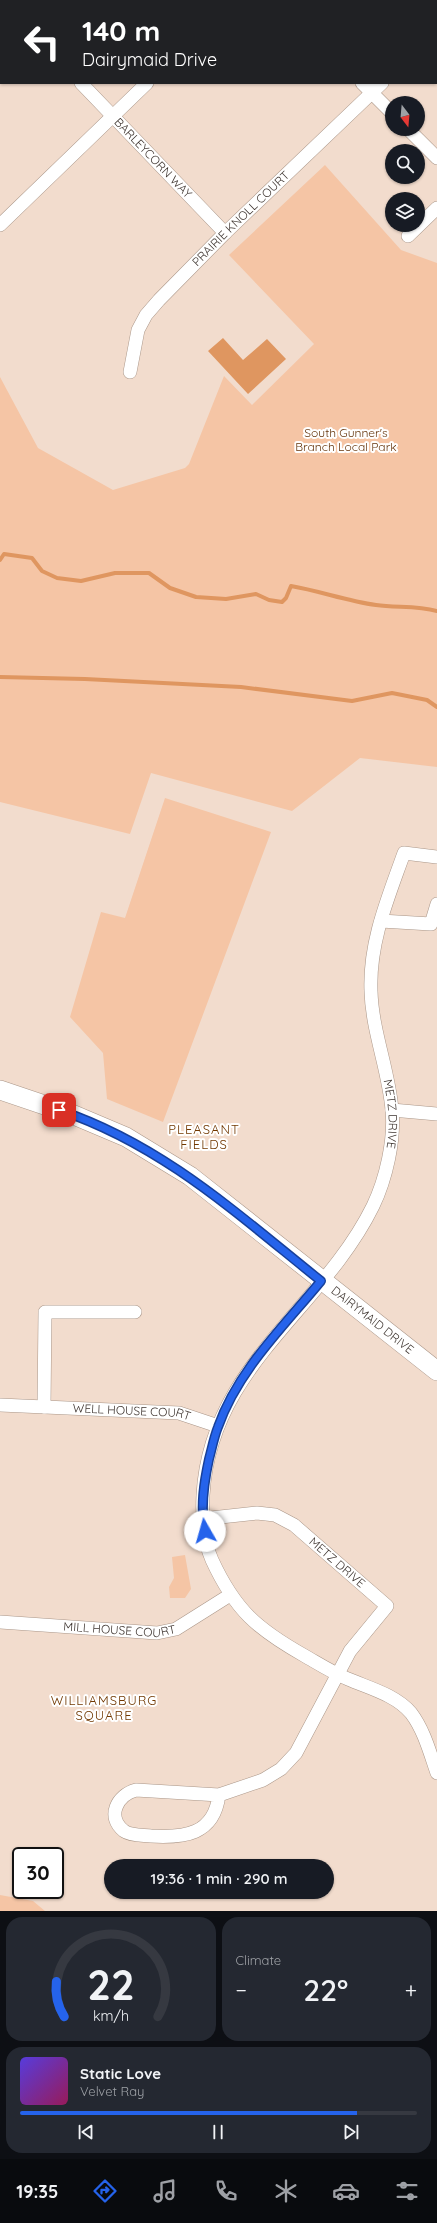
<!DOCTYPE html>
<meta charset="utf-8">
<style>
:root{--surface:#171b24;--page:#242831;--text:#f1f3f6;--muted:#9ea1a6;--line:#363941;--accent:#2563eb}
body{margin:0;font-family:Quicksand,sans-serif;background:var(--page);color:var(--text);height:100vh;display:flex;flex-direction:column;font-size:15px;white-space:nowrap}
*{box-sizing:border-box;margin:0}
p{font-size:13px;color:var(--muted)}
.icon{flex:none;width:22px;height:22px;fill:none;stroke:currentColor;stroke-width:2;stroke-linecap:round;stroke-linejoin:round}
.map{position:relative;height:1911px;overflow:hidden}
.panel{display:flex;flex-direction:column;gap:6px;padding:6px;background:#0d0f14;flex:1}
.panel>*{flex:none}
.hud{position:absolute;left:0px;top:0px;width:437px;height:84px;box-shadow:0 1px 3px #0004;background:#202124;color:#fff;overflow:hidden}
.needle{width:26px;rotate:164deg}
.buttons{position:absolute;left:385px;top:96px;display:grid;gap:8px}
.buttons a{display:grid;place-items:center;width:40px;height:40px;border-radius:50%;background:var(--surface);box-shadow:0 1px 3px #0004;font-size:20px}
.speed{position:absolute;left:12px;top:1847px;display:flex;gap:8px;font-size:20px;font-weight:700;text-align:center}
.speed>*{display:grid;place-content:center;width:52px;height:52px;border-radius:50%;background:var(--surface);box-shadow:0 1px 3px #0004;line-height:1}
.speed .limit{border:2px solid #111;border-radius:6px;background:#fff;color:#111}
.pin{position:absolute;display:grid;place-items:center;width:34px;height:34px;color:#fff;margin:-17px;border-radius:8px;box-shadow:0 2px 6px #0006}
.me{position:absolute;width:44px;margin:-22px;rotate:353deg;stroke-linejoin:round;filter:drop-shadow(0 0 3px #0008)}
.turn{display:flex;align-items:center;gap:14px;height:84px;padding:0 16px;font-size:18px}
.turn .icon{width:52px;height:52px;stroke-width:2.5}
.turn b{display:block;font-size:28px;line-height:34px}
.big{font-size:30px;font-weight:600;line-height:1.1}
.panel .widget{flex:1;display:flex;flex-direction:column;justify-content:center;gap:6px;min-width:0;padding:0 14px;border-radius:16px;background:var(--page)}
.panel .dial{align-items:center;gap:0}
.dial svg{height:104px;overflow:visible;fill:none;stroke:var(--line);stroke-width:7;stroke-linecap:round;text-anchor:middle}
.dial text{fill:var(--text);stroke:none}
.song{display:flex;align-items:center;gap:12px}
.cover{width:48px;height:48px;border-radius:6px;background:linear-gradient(135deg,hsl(250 70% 55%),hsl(330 70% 35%))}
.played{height:4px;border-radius:2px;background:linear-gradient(90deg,var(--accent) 85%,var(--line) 85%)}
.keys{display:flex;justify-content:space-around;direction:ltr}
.heat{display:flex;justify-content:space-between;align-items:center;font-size:22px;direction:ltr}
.panel .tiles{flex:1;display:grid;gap:6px;grid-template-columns:1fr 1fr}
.widget:last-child{grid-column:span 2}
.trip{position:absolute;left:104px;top:1859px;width:230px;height:40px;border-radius:20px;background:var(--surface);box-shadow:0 1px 3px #0004;font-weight:600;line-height:40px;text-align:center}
.tabs{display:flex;height:64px;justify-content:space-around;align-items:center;background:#090b0e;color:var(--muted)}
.tabs .icon{width:28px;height:28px}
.tabs .current{color:var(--accent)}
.tabs b{font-size:18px;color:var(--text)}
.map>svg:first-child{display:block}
.green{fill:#f5c5a5}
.water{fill:#df9660}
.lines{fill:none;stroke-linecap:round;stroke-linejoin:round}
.stream{stroke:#df9660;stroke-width:4}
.street-casing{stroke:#aa9688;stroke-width:14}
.secondary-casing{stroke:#aa9688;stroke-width:20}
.street{stroke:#fff;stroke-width:13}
.secondary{stroke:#fff;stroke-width:19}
.route-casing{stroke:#184099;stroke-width:10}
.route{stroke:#2563eb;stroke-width:7}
.labels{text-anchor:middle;stroke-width:4;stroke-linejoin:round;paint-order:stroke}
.street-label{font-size:12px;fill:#3e3530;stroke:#fff}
.park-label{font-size:12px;fill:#66360d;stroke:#fff}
.neighbourhood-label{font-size:13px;letter-spacing:1px;fill:#713800;stroke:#fff}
</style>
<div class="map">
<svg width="437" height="1911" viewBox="0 0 437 1911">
<rect width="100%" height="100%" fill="#f2dccd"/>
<!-- green -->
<path class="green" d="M325 165 401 250 437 263V767L360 758 292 811 151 773 130 834 0 802V377L38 448 113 490 185 468 189 464 224 376 252 405 314 344 229 255Z
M165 798 271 832 163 1122 107 1099 103 1053 70 1017 101 912 125 918Z
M185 1555 191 1589 185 1598H170L169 1587 174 1578 172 1557Z
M0 1895 33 1901 45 1911H0Z"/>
<!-- water -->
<path class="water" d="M223 338 243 360 267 339 286 359 248 394 208 351Z"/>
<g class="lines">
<!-- stream -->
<path class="stream" d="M0 560 4 554 32 558 42 571 57 578 81 581 115 573H149L170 588 196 597 226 599 256 594 269 600 282 602 286 598 291 586C320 591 347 601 376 605 396 608 417 605 437 611
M0 677 85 679 241 687 352 701 392 693 427 700 437 707"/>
<defs>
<g id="street">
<path d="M281 0 282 1"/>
<path d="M401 0 402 1"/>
<path d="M0 1 1 2"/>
<path d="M229 1 230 0"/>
<path d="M436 37 437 38"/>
<path id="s1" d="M81 83 225 233"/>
<path d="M362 83 392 113"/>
<path d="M408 129 437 158"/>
<path d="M0 225 147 83"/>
<path d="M408 236 437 208"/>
<path id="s2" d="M130 372 138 330 146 315 159 300 225 233 382 83"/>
<path id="s3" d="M437 857 404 853C388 898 369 942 371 991 372 1031 389 1071 392 1110 395 1140 386 1179 373 1206 322 1310 210 1366 203 1495 202 1516 203 1540 212 1560 235 1610 257 1629 305 1656 319 1664 333 1673 348 1679 369 1688 396 1695 411 1713 424 1730 430 1753 437 1773"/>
<path d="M381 921 431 924 437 904"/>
<path d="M392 1110 437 1114"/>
<path id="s4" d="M0 1405 179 1413 218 1426"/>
<path d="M44 1407 45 1312H135"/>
<path id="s5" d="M202 1519 257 1513 275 1515 294 1525 387 1606 350 1651 296 1753 281 1769 263 1780 219 1795 136 1790C117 1795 106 1817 124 1831 131 1836 143 1835 151 1836 184 1838 214 1835 219 1795"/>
<path id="s6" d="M0 1622 157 1633 176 1629 230 1595"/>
</g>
<g id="secondary">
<path id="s7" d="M0 1090 74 1115 126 1137 190 1176 437 1371"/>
</g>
</defs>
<!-- street casing -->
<use href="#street" class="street-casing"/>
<!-- secondary casing -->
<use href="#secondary" class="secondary-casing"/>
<!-- street -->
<use href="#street" class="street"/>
<!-- secondary -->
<use href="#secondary" class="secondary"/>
</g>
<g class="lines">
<defs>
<path id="route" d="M59 1110C163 1145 237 1214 321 1281 284 1326 238 1370 218 1427 214 1437 212 1448 209 1459 204 1482 200 1507 205 1531"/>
</defs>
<!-- route casing -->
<use href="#route" class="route-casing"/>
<!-- route -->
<use href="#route" class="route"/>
</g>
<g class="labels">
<!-- street labels -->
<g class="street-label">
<text dy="4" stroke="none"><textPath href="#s1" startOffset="104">BARLEYCORN WAY</textPath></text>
<text dy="4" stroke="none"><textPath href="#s2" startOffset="195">PRAIRIE KNOLL COURT</textPath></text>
<text dy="4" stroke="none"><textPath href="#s3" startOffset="301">METZ DRIVE</textPath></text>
<text dy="4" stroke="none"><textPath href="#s7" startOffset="442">DAIRYMAID DRIVE</textPath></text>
<text dy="4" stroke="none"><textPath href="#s4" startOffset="132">WELL HOUSE COURT</textPath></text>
<text dy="4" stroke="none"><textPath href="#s5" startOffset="152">METZ DRIVE</textPath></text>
<text dy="4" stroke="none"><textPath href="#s6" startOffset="120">MILL HOUSE COURT</textPath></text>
</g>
<!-- park labels -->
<g class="park-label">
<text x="346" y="437">South Gunner's<tspan x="346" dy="14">Branch Local Park</tspan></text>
</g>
<!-- neighbourhood labels -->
<g class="neighbourhood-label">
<text x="204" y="1134">PLEASANT<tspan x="204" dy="15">FIELDS</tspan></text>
<text x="104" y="1705">WILLIAMSBURG<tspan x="104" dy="15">SQUARE</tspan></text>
</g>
</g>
</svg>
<div class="buttons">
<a><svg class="needle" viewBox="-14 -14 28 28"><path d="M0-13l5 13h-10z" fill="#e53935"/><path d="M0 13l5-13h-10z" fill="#9ea1a6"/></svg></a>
<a><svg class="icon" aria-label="search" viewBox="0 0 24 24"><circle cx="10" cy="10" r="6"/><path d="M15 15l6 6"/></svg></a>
<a><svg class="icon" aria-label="layers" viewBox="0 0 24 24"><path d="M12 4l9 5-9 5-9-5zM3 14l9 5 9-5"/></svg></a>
</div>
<div class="speed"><div class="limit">30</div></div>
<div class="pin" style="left:59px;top:1110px;background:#d93025"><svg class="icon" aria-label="arrive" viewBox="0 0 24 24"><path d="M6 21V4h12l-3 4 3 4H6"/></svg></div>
<svg class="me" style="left:205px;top:1531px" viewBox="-20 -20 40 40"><circle r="19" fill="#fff"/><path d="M0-13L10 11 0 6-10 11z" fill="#2563eb"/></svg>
<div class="trip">19:36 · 1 min · 290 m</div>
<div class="hud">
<div class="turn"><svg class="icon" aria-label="left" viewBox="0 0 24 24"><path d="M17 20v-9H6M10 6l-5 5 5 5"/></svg><div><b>140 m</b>Dairymaid Drive</div></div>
</div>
</div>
<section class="panel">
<div class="tiles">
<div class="widget dial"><svg viewBox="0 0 100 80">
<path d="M14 69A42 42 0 1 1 86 69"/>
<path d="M14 69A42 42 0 0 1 8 42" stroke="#2563eb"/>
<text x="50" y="56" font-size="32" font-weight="700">22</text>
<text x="50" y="72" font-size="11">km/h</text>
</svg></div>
<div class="widget"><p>Climate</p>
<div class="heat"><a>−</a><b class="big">22°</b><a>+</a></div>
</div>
<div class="widget">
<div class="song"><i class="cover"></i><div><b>Static Love</b><p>Velvet Ray</p></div></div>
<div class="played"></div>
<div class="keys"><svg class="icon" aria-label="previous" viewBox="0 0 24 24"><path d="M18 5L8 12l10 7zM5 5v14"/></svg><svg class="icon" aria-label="pause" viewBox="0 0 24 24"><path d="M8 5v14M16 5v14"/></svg><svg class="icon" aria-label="next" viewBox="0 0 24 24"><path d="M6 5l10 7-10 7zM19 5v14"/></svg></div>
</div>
</div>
</section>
<nav class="tabs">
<b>19:35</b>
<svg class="icon current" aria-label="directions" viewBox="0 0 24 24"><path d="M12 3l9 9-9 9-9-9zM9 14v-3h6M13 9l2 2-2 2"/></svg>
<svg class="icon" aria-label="music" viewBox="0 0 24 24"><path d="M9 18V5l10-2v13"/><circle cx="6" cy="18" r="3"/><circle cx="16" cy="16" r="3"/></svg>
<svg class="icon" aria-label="phone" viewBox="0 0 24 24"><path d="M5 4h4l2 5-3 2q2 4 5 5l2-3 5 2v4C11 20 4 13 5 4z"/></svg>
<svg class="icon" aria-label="climate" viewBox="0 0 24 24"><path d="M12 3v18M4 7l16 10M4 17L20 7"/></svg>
<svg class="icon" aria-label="car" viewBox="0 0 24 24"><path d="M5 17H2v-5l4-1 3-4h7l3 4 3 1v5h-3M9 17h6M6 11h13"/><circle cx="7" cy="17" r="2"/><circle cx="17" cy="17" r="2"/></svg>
<svg class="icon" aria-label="filters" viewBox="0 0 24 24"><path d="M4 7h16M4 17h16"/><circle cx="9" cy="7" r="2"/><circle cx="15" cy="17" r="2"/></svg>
</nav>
